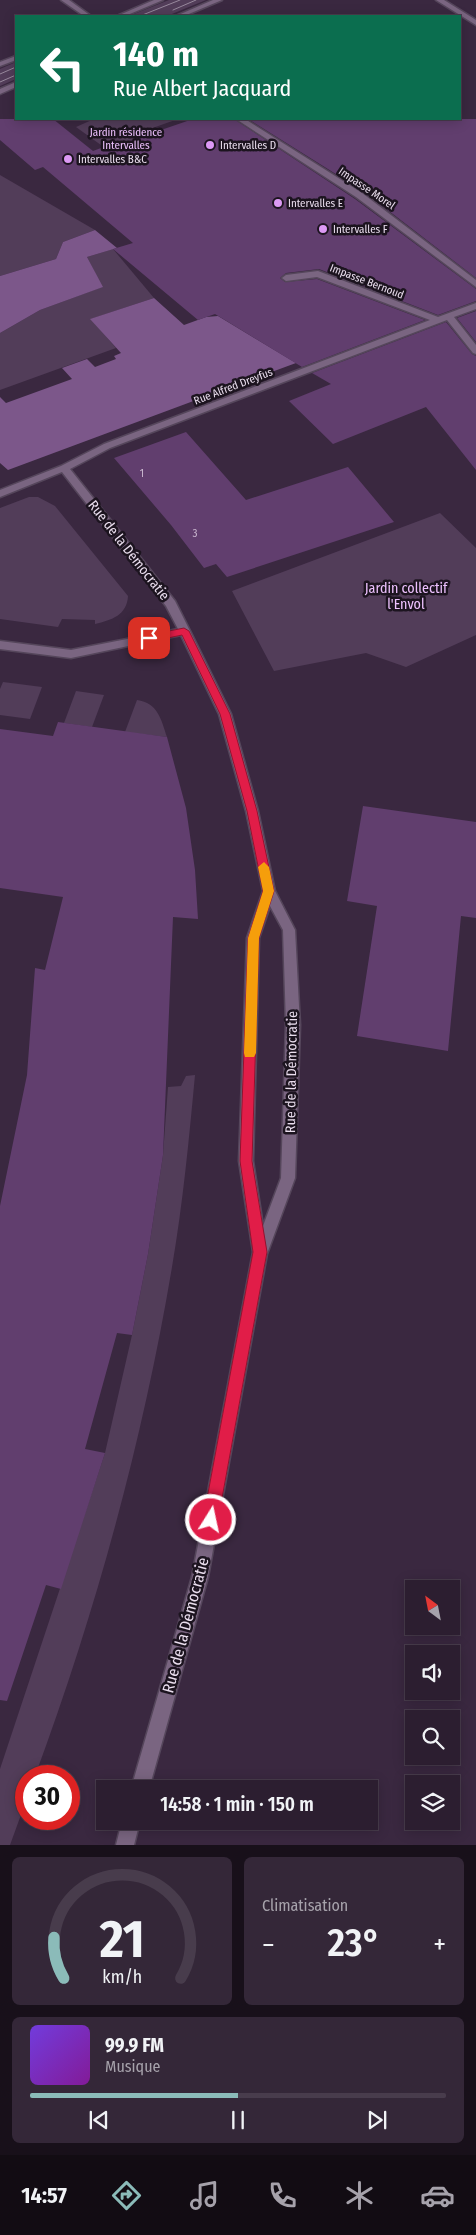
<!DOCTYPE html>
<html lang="fr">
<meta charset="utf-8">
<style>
:root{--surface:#2c1e30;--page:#342738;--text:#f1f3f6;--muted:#a6a2ab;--line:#483c4c;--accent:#8bbbb9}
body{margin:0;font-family:"Fira Sans Condensed",sans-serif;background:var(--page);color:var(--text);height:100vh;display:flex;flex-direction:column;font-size:19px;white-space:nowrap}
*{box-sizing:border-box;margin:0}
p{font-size:16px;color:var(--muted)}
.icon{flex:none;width:28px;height:28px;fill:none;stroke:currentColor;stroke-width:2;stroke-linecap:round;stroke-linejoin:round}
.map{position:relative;height:1845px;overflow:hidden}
.details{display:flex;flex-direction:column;gap:12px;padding:12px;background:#18101a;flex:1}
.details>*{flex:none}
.top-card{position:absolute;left:15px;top:15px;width:446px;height:105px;border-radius:0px;box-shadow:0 2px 12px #0003,0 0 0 1px var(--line);background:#0b6e4f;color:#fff;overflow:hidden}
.needle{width:32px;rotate:328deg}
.fabs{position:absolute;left:405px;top:1580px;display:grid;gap:10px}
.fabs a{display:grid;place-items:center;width:55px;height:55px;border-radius:0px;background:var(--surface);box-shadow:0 2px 12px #0003,0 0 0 1px var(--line);font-size:25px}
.speed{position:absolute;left:15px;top:1765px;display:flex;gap:10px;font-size:25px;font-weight:700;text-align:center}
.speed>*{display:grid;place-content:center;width:65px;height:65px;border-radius:50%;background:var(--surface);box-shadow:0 2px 12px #0003,0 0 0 1px var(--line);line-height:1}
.speed .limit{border:8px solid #d22;background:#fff;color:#111}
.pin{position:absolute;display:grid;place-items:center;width:42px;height:42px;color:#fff;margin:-21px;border-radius:10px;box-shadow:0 2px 8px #0006}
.me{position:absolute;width:55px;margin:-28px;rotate:10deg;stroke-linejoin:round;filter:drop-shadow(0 0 4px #0008)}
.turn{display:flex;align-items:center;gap:18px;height:105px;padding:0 15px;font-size:22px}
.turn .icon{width:65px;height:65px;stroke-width:2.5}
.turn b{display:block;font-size:35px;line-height:42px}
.big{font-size:38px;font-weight:600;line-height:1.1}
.details .tile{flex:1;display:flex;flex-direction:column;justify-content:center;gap:8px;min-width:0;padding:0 18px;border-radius:8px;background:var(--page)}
.details .dial{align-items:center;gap:0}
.dial svg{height:130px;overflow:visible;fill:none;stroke:var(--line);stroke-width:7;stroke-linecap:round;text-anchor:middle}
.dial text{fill:var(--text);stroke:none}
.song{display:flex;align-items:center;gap:15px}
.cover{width:60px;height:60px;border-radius:8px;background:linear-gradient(135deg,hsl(260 70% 55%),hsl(290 70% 35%))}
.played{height:5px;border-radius:2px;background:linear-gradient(90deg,var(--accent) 50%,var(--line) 50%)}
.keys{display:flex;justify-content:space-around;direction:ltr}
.heat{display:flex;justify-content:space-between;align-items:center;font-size:28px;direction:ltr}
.details .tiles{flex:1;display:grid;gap:12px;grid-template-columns:1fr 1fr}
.tile:last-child{grid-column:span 2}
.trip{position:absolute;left:96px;top:1780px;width:282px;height:50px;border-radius:0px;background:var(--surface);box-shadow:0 2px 12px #0003,0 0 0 1px var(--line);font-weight:600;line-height:50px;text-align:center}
.tab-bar{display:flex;height:80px;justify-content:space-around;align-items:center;background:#120c13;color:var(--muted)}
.tab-bar .icon{width:35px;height:35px}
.tab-bar .selected{color:var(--accent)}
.tab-bar b{font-size:22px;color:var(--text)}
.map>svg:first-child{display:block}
.green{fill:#523d59}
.forest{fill:#7c578a}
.building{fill:#613e6e}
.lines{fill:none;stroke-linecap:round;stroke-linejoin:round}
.minor-casing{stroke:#55465b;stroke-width:3}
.tertiary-casing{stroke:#55465b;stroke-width:3}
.minor{fill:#7a6581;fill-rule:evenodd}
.tertiary{fill:#7a6581;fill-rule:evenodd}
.tram{stroke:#98899d;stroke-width:1}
.route{fill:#e11d48;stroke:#92132f}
.slow{fill:#f59e0b}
.poi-dot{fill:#dc99f4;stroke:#1c141f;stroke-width:2}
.labels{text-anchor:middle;stroke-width:5;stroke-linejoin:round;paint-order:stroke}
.far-park-label{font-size:11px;fill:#edc1fe;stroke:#1c141f}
.far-poi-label{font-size:11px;fill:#eadeee;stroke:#1c141f;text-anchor:start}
.far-street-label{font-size:11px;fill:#eadeee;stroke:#1c141f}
.number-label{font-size:11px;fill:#c8b6ce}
.street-label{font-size:14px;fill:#eadeee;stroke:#1c141f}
.park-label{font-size:14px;fill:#edc1fe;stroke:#1c141f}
.near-street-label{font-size:16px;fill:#eadeee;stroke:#1c141f}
</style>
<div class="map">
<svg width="476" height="1845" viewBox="0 0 476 1845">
<rect width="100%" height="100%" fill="#3a2840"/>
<!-- green -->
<path class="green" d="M169 0H206L167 16H129Z
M16 62V79L0 86V69Z
M94 119H178L144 131 224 188 184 205 76 127Z
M0 175 95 230 63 242 56 259 0 276Z
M113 249 154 298 91 319 116 348 0 390V333L40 310 102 287 87 257Z
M29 497H38L55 506 128 596C127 615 112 620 95 624V620L62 619 58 627 0 619V508Z
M440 513 476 548V635L406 667 366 653 274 671 232 591Z
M3 682 42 687 30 719 0 715V689Z
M76 691 104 695 92 727 64 723Z
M137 700C158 703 161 719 167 737L125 732Z
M195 1075C189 1139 183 1203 172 1267 143 1440 96 1611 35 1776H26V1801L10 1845H0V1769L105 1453 132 1335 148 1254 163 1155 168 1087 181 1086 186 1076Z"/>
<!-- forest -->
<path class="forest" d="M95 230 117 248 87 257 103 287 40 310 0 333V276L56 259 63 242Z
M154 298 184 325 206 317 218 316 296 363 8 470 0 463V397L6 403 72 379 62 368 87 359 95 367 116 359 114 356 121 353 90 319Z"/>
<!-- building -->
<path class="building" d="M0 119H53L93 151 101 148 103 150 193 119H234L355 199 476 289V301L438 315 319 269 286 273 280 278 285 282 317 279 425 320 302 367 215 314 198 320 113 249 133 243 43 167 35 170 0 140Z
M248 119H476V278L363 191Z
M476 311V342L457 318Z
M446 322 472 354 476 356V470L426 407 333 444 289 401 331 384 312 373Z
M186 432 246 500 348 467 394 522 227 577 216 564 204 568 171 525 114 458Z
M58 722 167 737 186 808 195 870 198 919 173 917 163 1155 148 1254 132 1335 117 1333 85 1449 105 1453 61 1589 46 1585 7 1701 0 1700V1206L27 1075 35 968 45 970 63 897 0 888V729L53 736Z
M363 806 476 822V918L461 916 448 1051 357 1036 377 906 347 901Z"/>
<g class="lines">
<defs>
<path id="minor" d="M61 0H69L91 16H84Z
M236 119H245L362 193 476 280V287L356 197Z
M318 271 438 317 476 303V309L454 317 476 345V354L473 353 447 320 110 448 70 469 175 601 190 631 231 714 258 811 275 891 295 930 300 1025 295 1178 267 1254 208 1577 149 1789H131L192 1577 253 1252 239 1161 247 938 263 891 246 811 219 714 181 635 71 658 0 649V641L71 650 178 629 166 606 62 472 0 497V490L61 466 104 444 430 320 317 277 286 281 282 278 286 275ZM270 906 283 930 286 1025 281 1178 263 1226 253 1161 259 938Z
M122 1821H140L134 1845H116Z"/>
<path id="tertiary" d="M154 0H163L125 16H117Z
M213 0H222L184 16H176Z
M436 0H444L476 20V25Z
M16 56V60L0 66V62Z
M16 82V87L0 94V89Z"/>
</defs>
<!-- minor casing -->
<use href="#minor" class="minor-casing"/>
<!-- tertiary casing -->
<use href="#tertiary" class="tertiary-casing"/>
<!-- minor -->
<use href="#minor" class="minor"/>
<!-- tertiary -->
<use href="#tertiary" class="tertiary"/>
<!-- tram -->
<path class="tram" d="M173 10 196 0
M140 16 180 0
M0 74 16 67
M0 82 16 75"/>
</g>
<!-- route -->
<path class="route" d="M184 628 189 631 230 714 257 811 274 891 259 938 252 1161 267 1252 218 1520 216 1525 211 1527 205 1525 203 1520 253 1252 240 1161 248 938 263 891 247 811 220 714 182 635 149 642 144 638 149 635Z"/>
<!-- slow -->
<path class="slow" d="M264 862 269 867 274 891 259 938 256 1053 254 1057H245L244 1053 248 938 263 891 258 867Z"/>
<!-- markers -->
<g class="poi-dot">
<circle cx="210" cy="145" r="5"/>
<circle cx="68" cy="159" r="5"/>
<circle cx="278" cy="203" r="5"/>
<circle cx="323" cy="229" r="5"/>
</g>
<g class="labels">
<!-- far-park labels -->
<g class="far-park-label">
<text x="126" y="136">Jardin résidence<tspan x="126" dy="13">Intervalles</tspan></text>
</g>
<!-- far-poi labels -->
<g class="far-poi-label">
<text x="220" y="149">Intervalles D</text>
<text x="78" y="163">Intervalles B&amp;C</text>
<text x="288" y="207">Intervalles E</text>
<text x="333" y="233">Intervalles F</text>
</g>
<!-- far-street labels -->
<g class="far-street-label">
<text transform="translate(367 188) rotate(34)" y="4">Impasse Morel</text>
<text transform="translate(367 281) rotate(21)" y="4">Impasse Bernoud</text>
<text transform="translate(233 386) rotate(-21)" y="4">Rue Alfred Dreyfus</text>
</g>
<!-- number labels -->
<g class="number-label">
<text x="142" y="477">1</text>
<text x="195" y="537">3</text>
</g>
<!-- street labels -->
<g class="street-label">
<text transform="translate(129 550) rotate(52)" y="5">Rue de la Démocratie</text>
<text transform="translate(291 1072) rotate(-89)" y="5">Rue de la Démocratie</text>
</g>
<!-- park labels -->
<g class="park-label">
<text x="406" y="593">Jardin collectif<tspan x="406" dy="16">l'Envol</tspan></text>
</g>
<!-- near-street labels -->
<g class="near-street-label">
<text transform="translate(185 1625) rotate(-75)" y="6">Rue de la Démocratie</text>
</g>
</g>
</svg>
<div class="fabs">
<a><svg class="needle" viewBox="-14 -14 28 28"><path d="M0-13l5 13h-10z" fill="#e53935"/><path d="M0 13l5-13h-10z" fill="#a6a2ab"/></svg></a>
<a><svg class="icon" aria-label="sound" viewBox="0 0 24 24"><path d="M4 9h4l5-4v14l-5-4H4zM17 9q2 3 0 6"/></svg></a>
<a><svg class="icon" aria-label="search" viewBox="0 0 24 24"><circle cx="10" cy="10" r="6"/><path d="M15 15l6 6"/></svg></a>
<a><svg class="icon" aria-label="layers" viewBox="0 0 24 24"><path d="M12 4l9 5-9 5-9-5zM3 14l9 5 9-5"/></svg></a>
</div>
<div class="speed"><div class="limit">30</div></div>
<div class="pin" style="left:149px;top:638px;background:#d93025"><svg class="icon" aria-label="arrive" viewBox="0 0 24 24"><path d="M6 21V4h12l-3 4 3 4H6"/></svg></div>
<svg class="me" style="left:211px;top:1520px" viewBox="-20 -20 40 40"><circle r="17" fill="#e11d48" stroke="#fff" stroke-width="3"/><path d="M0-11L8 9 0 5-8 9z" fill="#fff"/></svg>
<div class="trip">14:58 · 1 min · 150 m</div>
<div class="top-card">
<div class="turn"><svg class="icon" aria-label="left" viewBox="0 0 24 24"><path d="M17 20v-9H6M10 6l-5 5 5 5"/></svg><div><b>140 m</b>Rue Albert Jacquard</div></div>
</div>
</div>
<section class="details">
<div class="tiles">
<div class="tile dial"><svg viewBox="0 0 100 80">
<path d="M14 69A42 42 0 1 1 86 69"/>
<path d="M14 69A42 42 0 0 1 8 44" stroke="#8bbbb9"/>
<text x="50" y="56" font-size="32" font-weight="700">21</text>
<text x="50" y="72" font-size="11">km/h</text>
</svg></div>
<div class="tile"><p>Climatisation</p>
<div class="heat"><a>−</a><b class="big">23°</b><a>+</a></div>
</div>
<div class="tile">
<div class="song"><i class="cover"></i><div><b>99.9 FM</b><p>Musique</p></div></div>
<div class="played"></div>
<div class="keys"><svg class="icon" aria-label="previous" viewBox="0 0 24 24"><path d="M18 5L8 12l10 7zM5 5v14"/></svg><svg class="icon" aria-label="pause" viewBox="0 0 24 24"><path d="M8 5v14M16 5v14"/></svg><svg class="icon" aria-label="next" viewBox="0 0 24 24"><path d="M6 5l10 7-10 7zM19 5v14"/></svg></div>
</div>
</div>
</section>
<nav class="tab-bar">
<b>14:57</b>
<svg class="icon selected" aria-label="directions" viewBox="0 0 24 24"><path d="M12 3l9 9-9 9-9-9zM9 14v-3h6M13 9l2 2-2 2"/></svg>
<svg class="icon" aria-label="music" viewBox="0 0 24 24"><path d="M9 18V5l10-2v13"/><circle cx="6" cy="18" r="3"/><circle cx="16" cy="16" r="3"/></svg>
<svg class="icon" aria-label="phone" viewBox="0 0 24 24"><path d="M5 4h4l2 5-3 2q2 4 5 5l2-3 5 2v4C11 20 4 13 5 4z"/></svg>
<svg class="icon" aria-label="climate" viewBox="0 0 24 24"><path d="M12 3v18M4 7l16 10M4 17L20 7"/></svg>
<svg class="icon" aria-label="car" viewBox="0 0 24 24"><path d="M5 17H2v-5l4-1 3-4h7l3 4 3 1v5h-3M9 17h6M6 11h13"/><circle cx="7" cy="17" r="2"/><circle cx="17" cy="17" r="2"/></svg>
</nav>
